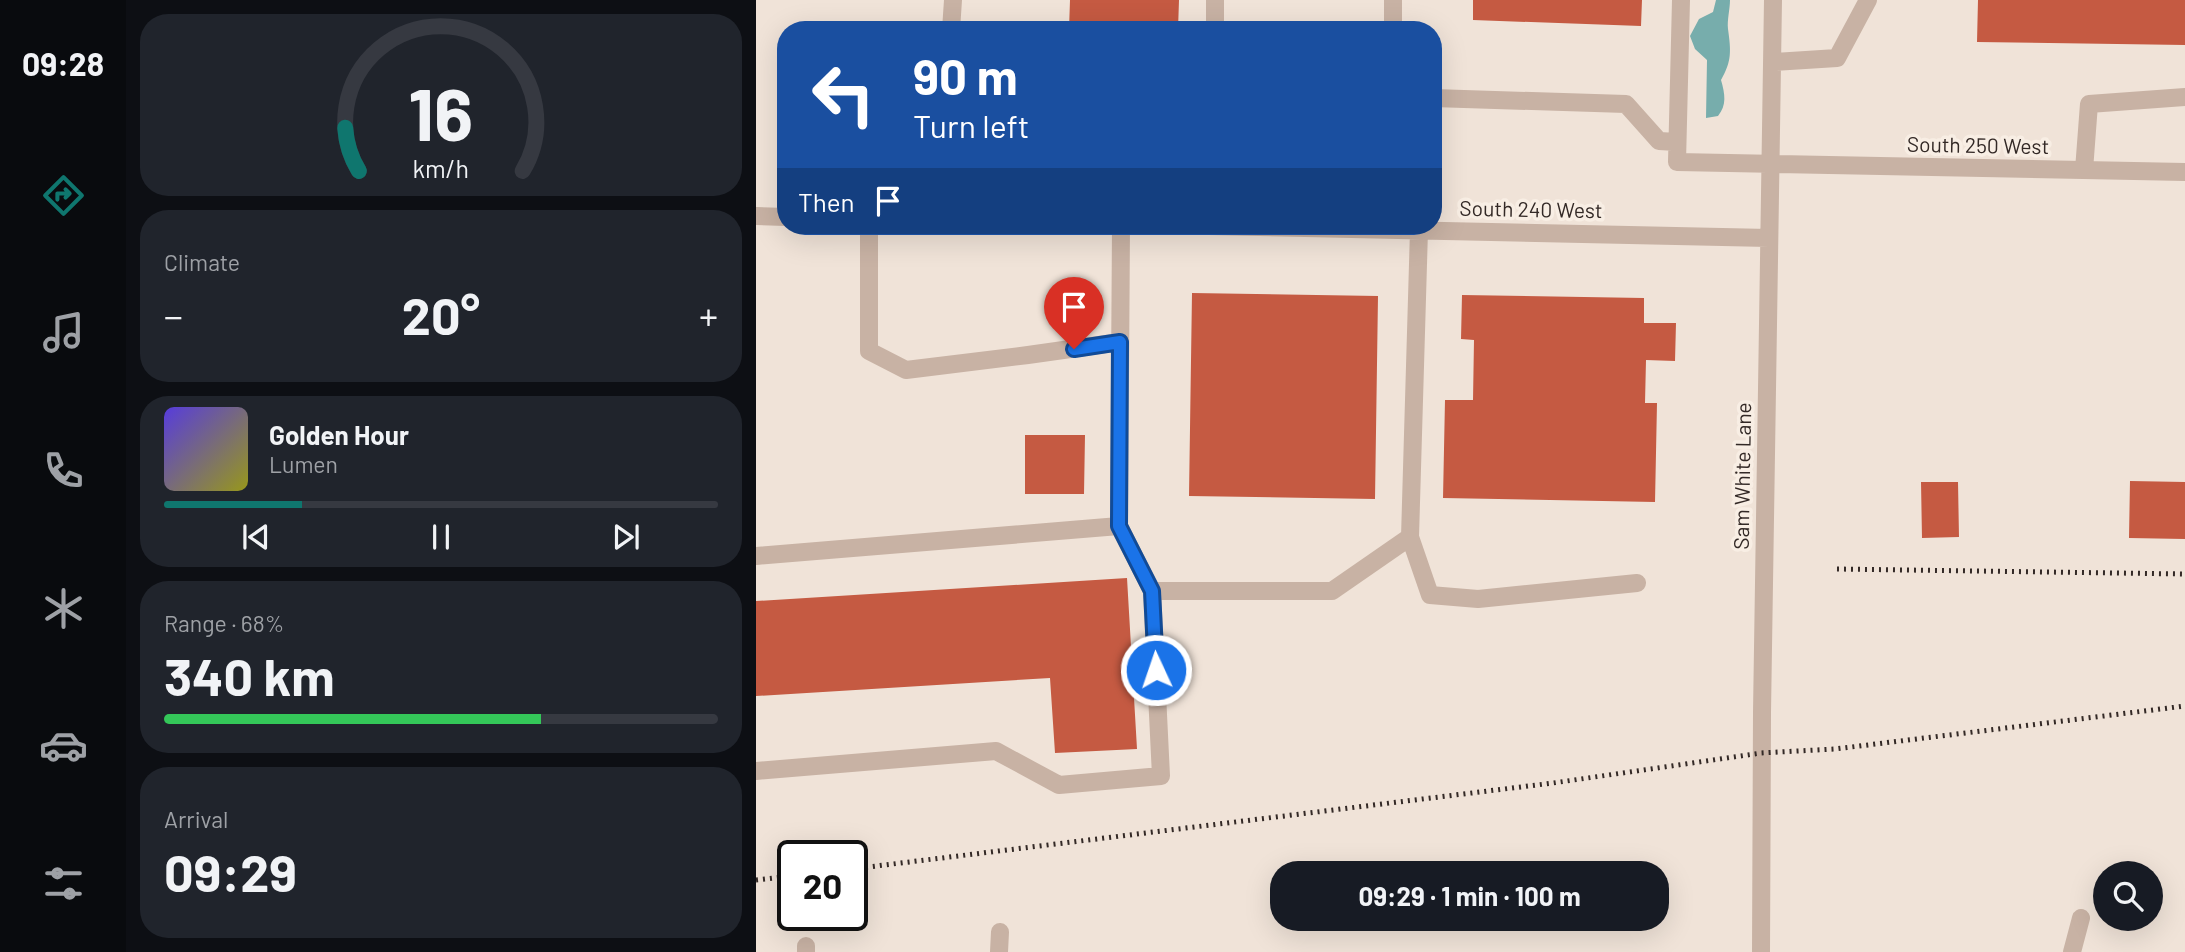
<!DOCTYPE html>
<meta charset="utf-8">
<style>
:root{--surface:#171b24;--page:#20242c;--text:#f1f3f6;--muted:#9ea1a6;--line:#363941;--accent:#0f766e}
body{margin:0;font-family:Barlow,sans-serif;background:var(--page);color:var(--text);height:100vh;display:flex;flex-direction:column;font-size:26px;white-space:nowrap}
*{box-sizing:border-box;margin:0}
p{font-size:23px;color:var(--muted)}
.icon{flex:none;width:38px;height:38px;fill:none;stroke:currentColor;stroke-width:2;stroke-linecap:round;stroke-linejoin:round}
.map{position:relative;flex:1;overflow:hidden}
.side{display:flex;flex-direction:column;gap:14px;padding:14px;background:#0d0f14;width:630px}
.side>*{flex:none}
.hud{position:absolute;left:21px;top:21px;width:665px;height:214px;border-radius:28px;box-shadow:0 7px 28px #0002;background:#1a4fa0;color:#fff;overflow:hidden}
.controls{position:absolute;left:1337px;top:861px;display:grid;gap:14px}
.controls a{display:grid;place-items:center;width:70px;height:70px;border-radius:50%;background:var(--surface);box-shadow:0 7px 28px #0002;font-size:35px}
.speed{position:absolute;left:21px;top:840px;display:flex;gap:14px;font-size:35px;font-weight:700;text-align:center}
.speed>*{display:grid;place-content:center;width:91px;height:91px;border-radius:50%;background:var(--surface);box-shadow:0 7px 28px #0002;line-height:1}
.speed .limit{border:4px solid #111;border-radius:10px;background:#fff;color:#111}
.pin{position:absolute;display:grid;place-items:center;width:60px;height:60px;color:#fff;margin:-72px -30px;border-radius:50% 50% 50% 0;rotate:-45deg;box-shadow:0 0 7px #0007}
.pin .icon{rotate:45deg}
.me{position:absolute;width:77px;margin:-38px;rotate:357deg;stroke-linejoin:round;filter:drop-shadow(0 0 5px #0008)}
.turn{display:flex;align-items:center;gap:24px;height:147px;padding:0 21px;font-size:32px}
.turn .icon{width:91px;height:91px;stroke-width:2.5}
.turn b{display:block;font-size:49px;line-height:60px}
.then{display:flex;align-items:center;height:66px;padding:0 21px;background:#0003;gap:14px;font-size:26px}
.big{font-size:52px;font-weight:700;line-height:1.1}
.side .tile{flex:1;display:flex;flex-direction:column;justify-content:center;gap:10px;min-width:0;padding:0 24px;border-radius:28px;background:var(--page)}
.side .dial{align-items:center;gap:0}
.dial svg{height:182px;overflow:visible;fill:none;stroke:var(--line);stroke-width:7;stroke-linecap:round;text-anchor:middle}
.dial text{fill:var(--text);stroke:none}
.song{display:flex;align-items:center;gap:21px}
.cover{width:84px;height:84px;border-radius:10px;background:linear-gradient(135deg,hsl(250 70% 55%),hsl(60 70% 35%))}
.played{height:7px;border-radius:4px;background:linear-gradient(90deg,var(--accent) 25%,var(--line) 25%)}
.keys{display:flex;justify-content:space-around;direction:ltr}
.heat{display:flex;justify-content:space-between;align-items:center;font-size:38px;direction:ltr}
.charge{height:10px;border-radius:5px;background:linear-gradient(90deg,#34c759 68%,var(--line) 0)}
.trip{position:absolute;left:514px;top:861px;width:399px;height:70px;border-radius:28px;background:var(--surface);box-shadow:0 7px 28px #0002;font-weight:700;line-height:70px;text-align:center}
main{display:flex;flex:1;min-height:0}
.tabs{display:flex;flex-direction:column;width:126px;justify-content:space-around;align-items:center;background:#090b0e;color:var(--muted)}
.tabs .icon{width:49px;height:49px}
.tabs .selected{color:var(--accent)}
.tabs b{font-size:32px;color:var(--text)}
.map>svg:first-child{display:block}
.water{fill:#77adac}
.building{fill:#c55a42}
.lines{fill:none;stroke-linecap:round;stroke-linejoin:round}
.minor{stroke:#c8b2a4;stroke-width:18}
.rail{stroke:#332926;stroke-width:5;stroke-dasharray:2 5;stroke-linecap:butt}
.route-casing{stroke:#114b97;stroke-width:18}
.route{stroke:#1a73e8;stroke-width:12}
.labels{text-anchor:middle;stroke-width:7;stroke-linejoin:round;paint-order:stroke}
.street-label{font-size:21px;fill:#332926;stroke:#f8eee4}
</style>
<main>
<nav class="tabs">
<b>09:28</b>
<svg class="icon selected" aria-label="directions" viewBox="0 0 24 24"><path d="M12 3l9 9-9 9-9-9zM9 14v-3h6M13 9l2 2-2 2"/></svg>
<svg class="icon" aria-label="music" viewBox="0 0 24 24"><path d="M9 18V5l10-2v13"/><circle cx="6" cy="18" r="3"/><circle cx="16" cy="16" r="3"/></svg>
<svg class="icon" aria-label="phone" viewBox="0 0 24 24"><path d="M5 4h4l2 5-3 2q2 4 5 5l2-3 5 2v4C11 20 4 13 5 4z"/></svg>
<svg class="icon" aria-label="climate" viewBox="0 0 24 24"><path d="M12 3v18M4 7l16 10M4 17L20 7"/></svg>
<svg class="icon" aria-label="car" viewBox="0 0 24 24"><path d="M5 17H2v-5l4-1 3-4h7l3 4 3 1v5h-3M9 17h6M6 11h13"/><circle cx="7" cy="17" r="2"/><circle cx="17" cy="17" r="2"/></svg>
<svg class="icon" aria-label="filters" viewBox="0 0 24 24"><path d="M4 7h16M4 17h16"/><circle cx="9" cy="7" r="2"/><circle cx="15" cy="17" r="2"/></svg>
</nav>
<section class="side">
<div class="tile dial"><svg viewBox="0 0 100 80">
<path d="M14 69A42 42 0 1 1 86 69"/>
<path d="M14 69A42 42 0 0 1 8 50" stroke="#0f766e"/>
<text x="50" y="56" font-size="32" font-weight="700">16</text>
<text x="50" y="72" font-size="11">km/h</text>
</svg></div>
<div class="tile"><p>Climate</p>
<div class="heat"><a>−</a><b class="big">20°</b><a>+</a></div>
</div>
<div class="tile">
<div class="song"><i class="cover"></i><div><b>Golden Hour</b><p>Lumen</p></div></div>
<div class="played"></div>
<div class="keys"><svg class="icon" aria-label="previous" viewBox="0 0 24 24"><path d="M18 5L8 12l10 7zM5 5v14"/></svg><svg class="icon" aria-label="pause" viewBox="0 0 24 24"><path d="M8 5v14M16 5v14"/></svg><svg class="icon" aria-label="next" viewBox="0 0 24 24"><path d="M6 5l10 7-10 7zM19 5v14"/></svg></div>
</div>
<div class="tile"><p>Range · 68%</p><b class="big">340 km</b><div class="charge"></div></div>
<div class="tile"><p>Arrival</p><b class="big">09:29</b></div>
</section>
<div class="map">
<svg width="1429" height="952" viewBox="0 0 1429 952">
<rect width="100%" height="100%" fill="#f0e3d8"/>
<!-- water -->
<path class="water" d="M960 0H974C974 9 971 20 972 29 975 51 976 61 965 80 969 94 971 105 962 116L950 118 951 60 939 49 934 36 943 19 957 12Z"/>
<!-- building -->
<path class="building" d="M314 0H423L422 30H313Z
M717 0H886L885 26 717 20Z
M1222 0H1429V45L1221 42Z
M436 293 622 296 619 499 433 496Z
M706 295 888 298V323H920L919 361 890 360 889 403H901L899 502 687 498 689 400H717L718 340 705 339Z
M269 435H329L328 494H269Z
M1374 481 1429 482V539L1373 538Z
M1165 482H1202L1203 537 1166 538Z
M371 578 381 749 299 753 294 678 0 696V601Z"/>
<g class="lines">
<!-- minor -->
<path class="minor" d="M925 0 921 162 1429 172
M195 30 197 0
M459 30V0
M637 30V0
M1017 62 1081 58 1112 0
M677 98 870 104 903 141 921 142
M1328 170 1333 104 1429 97
M0 216 30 217
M113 226V351L150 370 272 355 364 342
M453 226 1013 238
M654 537 674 595 722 599 881 583
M0 556 363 526
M396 591H576L654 537 663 230
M0 771 240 751 303 785 405 776 396 591 363 526 365 226
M50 952V946
M243 952 244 932
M1005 952 1006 713 1017 0
M1316 952 1325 918"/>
<!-- rail -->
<path class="rail" d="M1081 569 1429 574
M96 869 797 783 1005 753 1079 749 1429 706
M0 880 37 876"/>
</g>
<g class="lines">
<defs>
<path id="route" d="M318 349 364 342 363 526 396 591 400 670"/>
</defs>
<!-- route casing -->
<use href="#route" class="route-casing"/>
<!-- route -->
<use href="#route" class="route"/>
</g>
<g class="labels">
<!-- street labels -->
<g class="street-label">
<text transform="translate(1222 146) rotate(1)" y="7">South 250 West</text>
<text transform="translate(775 210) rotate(1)" y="7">South 240 West</text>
<text transform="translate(987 476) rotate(-89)" y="7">Sam White Lane</text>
</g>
</g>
</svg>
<div class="controls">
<a><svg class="icon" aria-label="search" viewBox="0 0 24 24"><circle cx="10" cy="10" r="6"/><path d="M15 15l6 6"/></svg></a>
</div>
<div class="speed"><div class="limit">20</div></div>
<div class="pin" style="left:318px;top:349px;background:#d93025"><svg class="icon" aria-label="arrive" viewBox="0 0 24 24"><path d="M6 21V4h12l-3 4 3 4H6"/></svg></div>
<svg class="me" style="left:400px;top:670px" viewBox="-20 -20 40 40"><circle r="17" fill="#1a73e8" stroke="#fff" stroke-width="3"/><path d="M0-11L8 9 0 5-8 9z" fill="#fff"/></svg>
<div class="trip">09:29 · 1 min · 100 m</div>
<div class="hud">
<div class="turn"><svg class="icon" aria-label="left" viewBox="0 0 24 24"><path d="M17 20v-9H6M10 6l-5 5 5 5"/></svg><div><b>90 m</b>Turn left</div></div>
<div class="then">Then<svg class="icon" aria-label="arrive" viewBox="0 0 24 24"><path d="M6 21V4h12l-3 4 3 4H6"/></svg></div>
</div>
</div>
</main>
